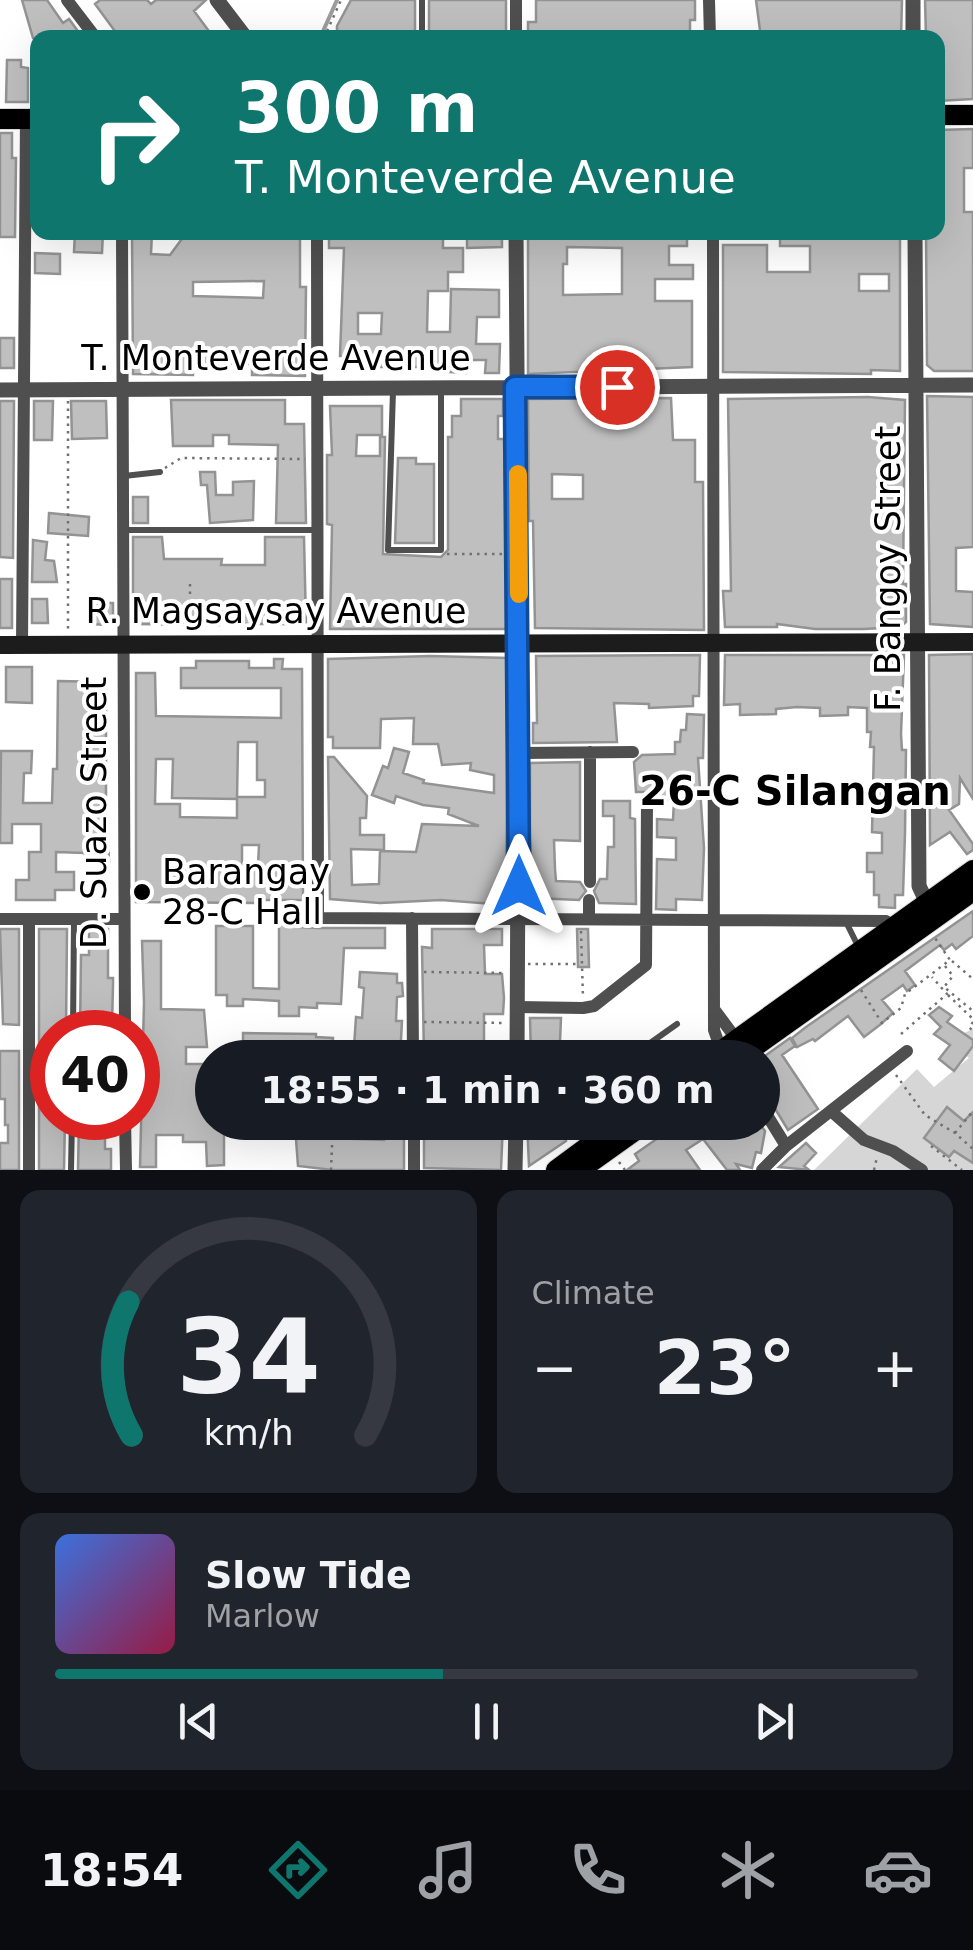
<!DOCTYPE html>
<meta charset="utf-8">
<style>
:root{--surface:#171b24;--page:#20242c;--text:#f1f3f6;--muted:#9ea1a6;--line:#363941;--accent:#0f766e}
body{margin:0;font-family:"DejaVu Sans",sans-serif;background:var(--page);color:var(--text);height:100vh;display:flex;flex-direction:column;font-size:38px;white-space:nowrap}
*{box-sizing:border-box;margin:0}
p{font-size:32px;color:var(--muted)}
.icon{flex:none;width:55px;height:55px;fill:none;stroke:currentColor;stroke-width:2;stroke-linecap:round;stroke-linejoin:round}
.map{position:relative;height:1170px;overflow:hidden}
.panel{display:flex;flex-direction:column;gap:20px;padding:20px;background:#0d0f14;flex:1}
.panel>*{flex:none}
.hud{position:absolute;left:30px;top:30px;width:915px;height:210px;border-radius:20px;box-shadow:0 10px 40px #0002;background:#0f766e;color:#fff;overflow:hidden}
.speed{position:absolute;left:30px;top:1010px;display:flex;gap:20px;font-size:50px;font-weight:700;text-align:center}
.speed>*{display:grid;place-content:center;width:130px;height:130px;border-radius:50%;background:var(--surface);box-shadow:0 10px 40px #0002;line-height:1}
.speed .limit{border:15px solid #d22;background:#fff;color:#111}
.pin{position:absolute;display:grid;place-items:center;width:85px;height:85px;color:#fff;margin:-42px;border:5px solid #fff;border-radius:50%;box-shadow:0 2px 10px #0007}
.me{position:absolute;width:110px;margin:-55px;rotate:0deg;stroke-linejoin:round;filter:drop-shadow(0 0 8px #0008)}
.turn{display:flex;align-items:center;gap:35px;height:210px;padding:0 40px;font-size:45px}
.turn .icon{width:130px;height:130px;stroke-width:2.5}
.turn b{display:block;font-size:70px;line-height:85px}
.big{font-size:75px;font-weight:700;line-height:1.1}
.panel .tile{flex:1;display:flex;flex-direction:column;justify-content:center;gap:15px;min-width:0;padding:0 35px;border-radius:20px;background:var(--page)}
.panel .dial{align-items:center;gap:0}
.dial svg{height:260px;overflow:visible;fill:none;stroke:var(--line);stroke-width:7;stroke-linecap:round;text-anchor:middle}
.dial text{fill:var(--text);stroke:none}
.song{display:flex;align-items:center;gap:30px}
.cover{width:120px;height:120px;border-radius:15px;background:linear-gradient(135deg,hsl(220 70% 55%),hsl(340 70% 35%))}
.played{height:10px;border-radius:5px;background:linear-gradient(90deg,var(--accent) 45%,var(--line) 45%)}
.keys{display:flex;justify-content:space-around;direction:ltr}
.heat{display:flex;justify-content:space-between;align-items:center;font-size:55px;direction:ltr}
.panel .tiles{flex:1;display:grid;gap:20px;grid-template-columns:1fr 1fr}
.tile:last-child{grid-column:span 2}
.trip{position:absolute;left:195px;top:1040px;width:585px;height:100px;border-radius:50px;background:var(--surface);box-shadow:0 10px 40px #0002;font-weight:700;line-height:100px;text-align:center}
.dock{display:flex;height:160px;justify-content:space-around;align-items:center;background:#090b0e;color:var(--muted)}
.dock .icon{width:70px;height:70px}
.dock .active{color:var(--accent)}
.dock b{font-size:45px;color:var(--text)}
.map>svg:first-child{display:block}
.green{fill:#d6d6d6}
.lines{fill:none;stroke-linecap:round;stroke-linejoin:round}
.stream{stroke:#9d9d9d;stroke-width:4}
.building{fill:#bfbfbf;stroke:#939393;stroke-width:2.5;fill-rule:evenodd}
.primary-casing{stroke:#dbdbdb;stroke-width:22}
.path{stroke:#717171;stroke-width:2.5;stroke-dasharray:2.5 5;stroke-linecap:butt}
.service{stroke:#4f4f4f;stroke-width:6}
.minor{stroke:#4f4f4f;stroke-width:12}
.tertiary{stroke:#4f4f4f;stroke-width:15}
.secondary{stroke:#1c1c1c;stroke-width:18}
.primary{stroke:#000;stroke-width:20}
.route-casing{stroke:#114b97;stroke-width:25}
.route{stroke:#1a73e8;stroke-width:18}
.slow{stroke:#f59e0b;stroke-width:18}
.poi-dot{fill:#000;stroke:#fff;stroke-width:4}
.labels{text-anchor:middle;stroke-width:8;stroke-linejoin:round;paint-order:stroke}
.street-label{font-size:35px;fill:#000;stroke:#fff}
.poi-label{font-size:35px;fill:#000;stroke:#fff;text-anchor:start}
.quarter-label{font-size:40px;font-weight:bold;fill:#000;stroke:#fff}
</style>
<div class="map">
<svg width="973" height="1170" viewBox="0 0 973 1170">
<rect width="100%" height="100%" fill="#fff"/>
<!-- green -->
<path class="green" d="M973 1029V1170H814L917 1069 934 1087 969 1058 954 1046 964 1033Z"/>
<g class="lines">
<!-- stream -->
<path class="stream" d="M320 38 337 0"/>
</g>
<!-- building -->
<path class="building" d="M22 0H47L63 23 69 19 83 38H33Z
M100 0H147L151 4 156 0H206L194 11 214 38H120L95 4Z
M351 0H415V38H337V26Z
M429 0H506V38H429Z
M536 0H695V20H690V38H528V22H536Z
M756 0H902L901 38H761Z
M925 0H973V99L938 101V38H926Z
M7 60H21V67L28 68V102H6Z
M973 129V168H964V212H973V371H934L927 365 926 232H938V130Z
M0 133H12V158H16L15 237H0Z
M75 232H103L102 253 74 252Z
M132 232H152L151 254 170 255 187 232H300V287H306L305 376 252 375V364L220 363V368H193V375L133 374ZM264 281 263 298 193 296V282Z
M329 232H443V248H463V272H448V291H428L427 332H450L451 289 499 290V317H477L476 344H500L499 373H485L486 360H466V373L449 372 429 367H358V356H340L344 248H329ZM358 313H382L381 334H358Z
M467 232H502V247L467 248Z
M640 232H687V246H669V265H693V279H655V301H692V367L528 374V233ZM567 247 622 248V294L563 295V264H567Z
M780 232H900V371L871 370V374L723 372V245H767V272H810V246H780ZM859 274H889V291H859Z
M35 253 60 254V274L35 273Z
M0 338H14V368H0Z
M927 396 973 397V547L956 548V591L973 592V627L930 624Z
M868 397 905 400 903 584H906V622L900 627 864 629H815L777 624V627H725L723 591H731L728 399Z
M671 398 673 440H695V482H703L704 630 535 628 533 521H529L528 399ZM552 474 583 475V499H552Z
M461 399H503V416H498V439H504L508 629H330L332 525 327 524V455H332L330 406H382V435H357L356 456H380V437H385L383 554 441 557 448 550V437H452V416H461Z
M171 400H285V424H304L306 523H276L278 445 229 444V435H213V446H173Z
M0 401H14L13 558 0 557Z
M34 401H53L52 440H34Z
M71 401H106L107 438 72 439Z
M398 458H416V464H434V543H395Z
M200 472H215L216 495H233V482L254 481 253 520 210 523 207 485H201Z
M133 497H148V523H133Z
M49 513 89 517 88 536 48 533Z
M133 537H162L164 559H222L221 565H265V537H304L306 624H238V612H219V625L133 624Z
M33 540 47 542 45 560 54 561 57 582H32Z
M0 579H12V628H0Z
M32 599H47L48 623H32Z
M93 603H113V621L107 625 92 624Z
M973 654V799L960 778 959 804 949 810 973 844V850L967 854 950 832 930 845 929 655Z
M700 655 699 696H693V706L649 708V704L614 703 617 742 533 743V723H537L536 656Z
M725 655H904L901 734 902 750H906L905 833 903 895H895V908L879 907V895H874V872H867V853H882V833L872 832 874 747H870L871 732H867V708L848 707V715L820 716V708L797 707 776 709V714L740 715V704L724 705Z
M430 656 508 658 506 905 441 900 380 903 330 899 328 757H334L367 796 366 818H360V835H384V850L351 849 352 885 379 884 380 851 416 852 422 824 479 826 448 814 449 808 423 805 396 796 394 803 372 795 383 766 388 768 394 748 409 752 403 773 424 780 423 783 494 793V775L470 770 471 763 442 765 438 744H413L414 718 381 719 380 748H333V737H328V659Z
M274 659H283L282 669H302L303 900H262V903L136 902V673H155L156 716 281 718V688H181V668H196V661H249V668H274ZM238 742H257V780H265V797H237V818L180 817V804H155L156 759H173L172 798 237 799ZM242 845H259L258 865 242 864Z
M6 667H32V703L6 702Z
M58 681 106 682V800H100V835H108L109 862H85V853L56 852V872H74V890H55V900H16V880H29V852H41V824H12V843H0L1 751H32L31 773H24L23 803H52L53 769H57Z
M687 714 704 715 703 758H698L704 848 702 900 676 899V910L656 909 657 859 676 860V838L657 837V819L673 820 674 800H657L651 792H636L634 762 642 755 675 754V742H680L681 730H686Z
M580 762V841L554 840 555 869 556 881 580 882 586 891 579 900 534 898 530 839V763Z
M603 801H630V818L635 819 636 904 599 903 594 891 600 879H607L608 847H614V816H603Z
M973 911V936L956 949 952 944 944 950 940 945 905 971 915 985 907 991 903 985 882 1000 893 1013 881 1024 864 1037 848 1016 815 1041 813 1039 797 1047 792 1038 806 1027Z
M279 922H300V927L318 928H385V948H344L341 1004 317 1003V1008L299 1007V1016H279V1001L243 999V1006H227V995H216V926H253V988L279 989Z
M0 929H19V1025L3 1024Z
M39 929H67L66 1032H52L50 1075 52 1118H65L64 1170H39Z
M89 929H108V978H113V986L112 1025H107V1032H80L81 955H89Z
M432 929H502V945H484L485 974H502L504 998 503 1014H484V1049H504V1058H424L422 947 432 948Z
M577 929H588L589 967H578Z
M142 941H161V1009L204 1010 207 1047H186V1064H212V1122H224V1165L207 1166 206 1142H183V1135H156V1167H140L144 1002Z
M360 972 397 974V983H402L403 996 397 997 396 1021H402L400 1058H383L384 1051 354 1047 356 1017 362 1018 364 988 359 987Z
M939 1007 952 1016 947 1022 973 1040V1046L954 1071 939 1059 950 1045 934 1034 941 1027 929 1015Z
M530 1018H561L560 1041 555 1058H531Z
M243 1033 316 1034V1037L333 1038 332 1058H243Z
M790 1038 795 1046 782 1055 818 1109 788 1130 771 1102 762 1097V1058Z
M0 1051H19V1170H0V1143H8V1125H5V1099H0Z
M947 1107 964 1121 973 1112V1163L954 1151 949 1157 924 1138Z
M79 1118H105V1149H111V1170H78Z
M317 1122H328V1138L384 1140 385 1122H404V1170H333L298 1166 295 1126H317Z
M424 1122H503L501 1170 424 1168Z
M527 1122H561L566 1141 529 1166Z
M681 1122H743L762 1127 765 1131 761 1153 756 1152 752 1168 736 1164 740 1170H727L703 1139 686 1150 700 1170H627L639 1161 635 1154Z
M806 1143 816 1153 804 1166 809 1170 779 1167Z"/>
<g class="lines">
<defs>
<path id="primary" d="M938 115H973
M0 119H38
M711 1058 973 870
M739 1058 973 891
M556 1170 621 1122
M580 1170 647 1122"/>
</defs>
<!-- primary casing -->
<use href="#primary" class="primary-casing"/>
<!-- path -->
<path class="path" d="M324 38 341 0
M68 401V633
M165 468 181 458 305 459
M447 554H504
M190 584V628
M581 931 583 998
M952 961 973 979
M528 964H580
M945 966 953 976 944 987 973 1011
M424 972 506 973
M861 990 882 1023 901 1008 905 994 950 960 935 938
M948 995 973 1019
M424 1022 506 1023
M973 1022 969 1027 973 1031
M901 1034 947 994 932 977
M336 1058V1049
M379 1058 380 1047 401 1046
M896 1075 925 1115 955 1133 973 1149
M955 1133 973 1111
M931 1146 962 1170
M619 1162 625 1170
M331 1170 333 1122
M874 1170 877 1157"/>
<!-- service -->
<path class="service" d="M422 0V38
M393 391 388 550H441V389
M124 476 160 472
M124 530H316
M846 922 858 946
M73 1032 74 919
M629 1058 677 1024
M71 1170 72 1118"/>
<!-- minor -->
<path class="minor" d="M67 0 96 38
M709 0 710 38
M516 38V0
M122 232 125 1032
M317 232 318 918 886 921 894 926
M713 232 714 1030 721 1050
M22 645 26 119
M519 753 633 752
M590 882V752
M412 918 413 1058
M0 919H124
M589 919V900
M517 1007 583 1008 594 1006 646 965 647 802
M714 1009 737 1040
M762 1107 786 1146
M831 1111 864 1140 893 1151 922 1170
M125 1118 126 1170
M414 1122V1170
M29 1170V919
M762 1170 786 1146 907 1051"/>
<!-- tertiary -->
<path class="tertiary" d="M217 0 246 38
M913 0V38
M516 232 519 643 517 1058
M915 232 919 886 927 903
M0 390 973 385
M515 1170 516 1122"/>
<!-- secondary -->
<path class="secondary" d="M0 645 973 642"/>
<!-- primary -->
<use href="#primary" class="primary"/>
</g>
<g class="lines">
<defs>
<path id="route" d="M519 886 515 387H617"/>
</defs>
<!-- route casing -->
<use href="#route" class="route-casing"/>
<!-- route -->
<use href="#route" class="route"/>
<!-- slow -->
<path class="slow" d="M518 474 519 594"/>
</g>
<!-- markers -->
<circle class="poi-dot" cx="142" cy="892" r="10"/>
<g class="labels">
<!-- street labels -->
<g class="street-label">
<text x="276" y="370">T. Monteverde Avenue</text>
<text transform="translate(888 569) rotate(-90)" y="12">F. Bangoy Street</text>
<text x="276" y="623">R. Magsaysay Avenue</text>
<text transform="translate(94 813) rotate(-90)" y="12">D. Suazo Street</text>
</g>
<!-- poi labels -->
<g class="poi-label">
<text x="162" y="884">Barangay<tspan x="162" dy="40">28-C Hall</tspan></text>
</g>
<!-- quarter labels -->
<g class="quarter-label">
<text x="795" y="805">26-C Silangan</text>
</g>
</g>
</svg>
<div class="speed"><div class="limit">40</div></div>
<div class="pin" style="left:617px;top:387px;background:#d93025"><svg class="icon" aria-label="arrive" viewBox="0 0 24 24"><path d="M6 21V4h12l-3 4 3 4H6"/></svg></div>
<svg class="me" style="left:519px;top:886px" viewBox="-20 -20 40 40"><path d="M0-17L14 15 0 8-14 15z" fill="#1a73e8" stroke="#fff" stroke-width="4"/></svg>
<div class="trip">18:55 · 1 min · 360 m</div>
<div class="hud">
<div class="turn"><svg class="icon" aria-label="right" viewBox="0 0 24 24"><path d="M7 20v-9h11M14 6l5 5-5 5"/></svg><div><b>300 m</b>T. Monteverde Avenue</div></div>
</div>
</div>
<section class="panel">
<div class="tiles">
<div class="tile dial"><svg viewBox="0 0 100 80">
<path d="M14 69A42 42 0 1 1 86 69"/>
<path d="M14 69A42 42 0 0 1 13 28" stroke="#0f766e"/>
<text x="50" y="56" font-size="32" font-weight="700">34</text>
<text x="50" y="72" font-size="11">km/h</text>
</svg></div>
<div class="tile"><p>Climate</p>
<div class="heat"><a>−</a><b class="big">23°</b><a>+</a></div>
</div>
<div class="tile">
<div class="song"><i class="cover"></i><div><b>Slow Tide</b><p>Marlow</p></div></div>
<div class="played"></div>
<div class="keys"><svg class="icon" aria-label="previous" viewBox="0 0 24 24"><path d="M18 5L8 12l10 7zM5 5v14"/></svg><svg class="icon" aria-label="pause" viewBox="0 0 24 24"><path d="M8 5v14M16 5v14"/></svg><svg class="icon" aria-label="next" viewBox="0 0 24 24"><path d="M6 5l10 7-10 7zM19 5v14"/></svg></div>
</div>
</div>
</section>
<nav class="dock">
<b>18:54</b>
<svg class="icon active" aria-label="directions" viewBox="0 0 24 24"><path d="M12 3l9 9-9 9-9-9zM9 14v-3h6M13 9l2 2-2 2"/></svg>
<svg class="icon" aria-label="music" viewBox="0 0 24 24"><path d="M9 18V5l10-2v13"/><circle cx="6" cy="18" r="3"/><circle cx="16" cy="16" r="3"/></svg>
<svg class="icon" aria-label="phone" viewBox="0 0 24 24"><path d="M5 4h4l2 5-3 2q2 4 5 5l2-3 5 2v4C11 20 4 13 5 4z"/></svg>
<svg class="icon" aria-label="climate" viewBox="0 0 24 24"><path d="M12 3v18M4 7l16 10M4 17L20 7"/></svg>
<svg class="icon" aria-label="car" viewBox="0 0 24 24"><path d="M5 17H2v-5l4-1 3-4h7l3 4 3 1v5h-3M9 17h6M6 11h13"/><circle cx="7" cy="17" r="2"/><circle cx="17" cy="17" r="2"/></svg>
</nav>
